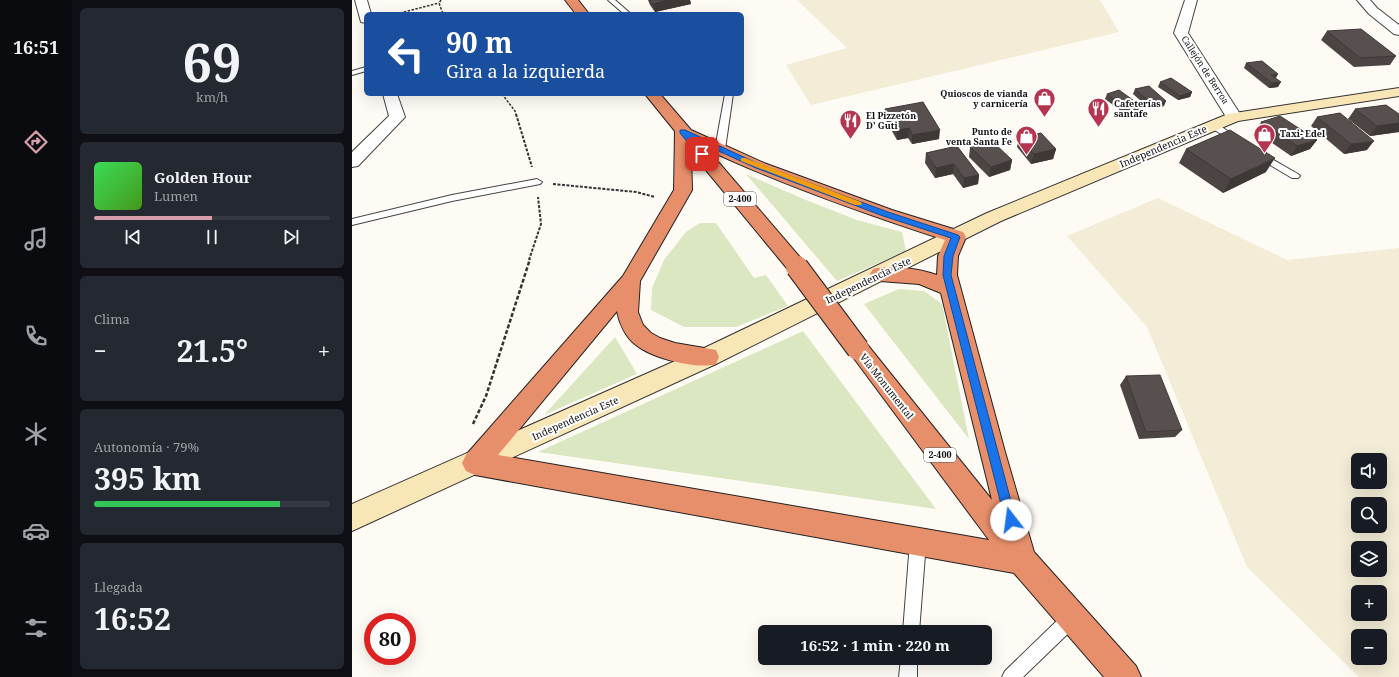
<!DOCTYPE html>
<html lang="es">
<meta charset="utf-8">
<style>
:root{--surface:#171b24;--page:#242831;--text:#f1f3f6;--muted:#9ea1a6;--line:#363941;--accent:#d69dab}
body{margin:0;font-family:"Noto Serif",serif;background:var(--page);color:var(--text);height:100vh;display:flex;flex-direction:column;font-size:15px;white-space:nowrap}
*{box-sizing:border-box;margin:0}
p{font-size:13px;color:var(--muted)}
.icon{flex:none;width:22px;height:22px;fill:none;stroke:currentColor;stroke-width:2;stroke-linecap:round;stroke-linejoin:round}
.map{position:relative;flex:1;overflow:hidden}
.drawer{display:flex;flex-direction:column;gap:8px;padding:8px;background:#0d0f14;width:280px}
.drawer>*{flex:none}
.guide{position:absolute;left:12px;top:12px;width:380px;height:84px;border-radius:6px;box-shadow:0 4px 16px #0002;background:#1a4fa0;color:#fff;overflow:hidden}
.buttons{position:absolute;left:999px;top:453px;display:grid;gap:8px}
.buttons a{display:grid;place-items:center;width:36px;height:36px;border-radius:6px;background:var(--surface);box-shadow:0 4px 16px #0002;font-size:20px}
.speed{position:absolute;left:12px;top:613px;display:flex;gap:8px;font-size:20px;font-weight:700;text-align:center}
.speed>*{display:grid;place-content:center;width:52px;height:52px;border-radius:50%;background:var(--surface);box-shadow:0 4px 16px #0002;line-height:1}
.speed .limit{border:6px solid #d22;background:#fff;color:#111}
.pin{position:absolute;display:grid;place-items:center;width:34px;height:34px;color:#fff;margin:-17px;border-radius:8px;box-shadow:0 2px 6px #0006}
.me{position:absolute;width:44px;margin:-22px;rotate:345deg;stroke-linejoin:round;filter:drop-shadow(0 0 3px #0008)}
.turn{display:flex;align-items:center;gap:14px;height:84px;padding:0 16px;font-size:18px}
.turn .icon{width:52px;height:52px;stroke-width:2.5}
.turn b{display:block;font-size:28px;line-height:34px}
.big{font-size:30px;font-weight:700;line-height:1.1}
.drawer .card{flex:1;display:flex;flex-direction:column;justify-content:center;gap:6px;min-width:0;padding:0 14px;border-radius:6px;background:var(--page)}
.drawer .dial{align-items:center;gap:0}
.dial b{font-size:52px;line-height:1}
.song{display:flex;align-items:center;gap:12px}
.cover{width:48px;height:48px;border-radius:6px;background:linear-gradient(135deg,hsl(130 70% 55%),hsl(100 70% 35%))}
.played{height:4px;border-radius:2px;background:linear-gradient(90deg,var(--accent) 50%,var(--line) 50%)}
.keys{display:flex;justify-content:space-around;direction:ltr}
.heat{display:flex;justify-content:space-between;align-items:center;font-size:22px;direction:ltr}
.charge{height:6px;border-radius:3px;background:linear-gradient(90deg,#34c759 79%,var(--line) 0)}
.trip{position:absolute;left:406px;top:625px;width:234px;height:40px;border-radius:6px;background:var(--surface);box-shadow:0 4px 16px #0002;font-weight:700;line-height:40px;text-align:center}
main{display:flex;flex:1;min-height:0}
.menu{display:flex;flex-direction:column;width:72px;justify-content:space-around;align-items:center;background:#090b0e;color:var(--muted)}
.menu .icon{width:28px;height:28px}
.menu .current{color:var(--accent)}
.menu b{font-size:18px;color:var(--text)}
.map>svg:first-child{display:block}
.farmland{fill:#f3ecd6;fill-rule:evenodd}
.green{fill:#dbe7c1}
.lines{fill:none;stroke-linecap:round;stroke-linejoin:round}
.lane-casing{stroke:#444;stroke-width:2}
.street-casing{stroke:#444;stroke-width:2}
.secondary-casing{stroke:#333;stroke-width:2}
.highway-casing{stroke:#222;stroke-width:2}
.path-far2{stroke:#333;stroke-width:1.5;stroke-dasharray:2.5 1.5;stroke-linecap:butt}
.path-far1{stroke:#333;stroke-width:2;stroke-dasharray:3 1.5;stroke-linecap:butt}
.path{stroke:#333;stroke-width:2.5;stroke-dasharray:4 2;stroke-linecap:butt}
.lane{fill:#fff;fill-rule:evenodd}
.street{fill:#fff;fill-rule:evenodd}
.secondary{fill:#f8e6b6;fill-rule:evenodd}
.highway{fill:#e78f6a;fill-rule:evenodd}
.highway-bridge-casing{stroke:#222;stroke-width:24;stroke-linecap:butt}
.highway-bridge{stroke:#e78f6a;stroke-width:22}
.wall{fill:#4c4543}
.shaded-wall{fill:#3e3837}
.building{fill:#58504e;stroke:#3e3837}
.route{fill:#1a73e8;stroke:#114b97}
.slow{fill:#f59e0b}
.labels{text-anchor:middle;stroke-width:4;stroke-linejoin:round;paint-order:stroke}
.far-street-label{font-size:9px;fill:#111;stroke:#fff}
.far-poi-label{font-size:9px;font-weight:bold;fill:#111;stroke:#fff;text-anchor:start}
.shield{fill:#fff;stroke:#585858;stroke-width:1}
.shield-label{font-size:9px;font-weight:bold;fill:#111}
.street-label{font-size:10px;fill:#111;stroke:#fff}
</style>
<main>
<nav class="menu">
<b>16:51</b>
<svg class="icon current" aria-label="directions" viewBox="0 0 24 24"><path d="M12 3l9 9-9 9-9-9zM9 14v-3h6M13 9l2 2-2 2"/></svg>
<svg class="icon" aria-label="music" viewBox="0 0 24 24"><path d="M9 18V5l10-2v13"/><circle cx="6" cy="18" r="3"/><circle cx="16" cy="16" r="3"/></svg>
<svg class="icon" aria-label="phone" viewBox="0 0 24 24"><path d="M5 4h4l2 5-3 2q2 4 5 5l2-3 5 2v4C11 20 4 13 5 4z"/></svg>
<svg class="icon" aria-label="climate" viewBox="0 0 24 24"><path d="M12 3v18M4 7l16 10M4 17L20 7"/></svg>
<svg class="icon" aria-label="car" viewBox="0 0 24 24"><path d="M5 17H2v-5l4-1 3-4h7l3 4 3 1v5h-3M9 17h6M6 11h13"/><circle cx="7" cy="17" r="2"/><circle cx="17" cy="17" r="2"/></svg>
<svg class="icon" aria-label="filters" viewBox="0 0 24 24"><path d="M4 7h16M4 17h16"/><circle cx="9" cy="7" r="2"/><circle cx="15" cy="17" r="2"/></svg>
</nav>
<section class="drawer">
<div class="card dial"><b>69</b><p>km/h</p></div>
<div class="card">
<div class="song"><i class="cover"></i><div><b>Golden Hour</b><p>Lumen</p></div></div>
<div class="played"></div>
<div class="keys"><svg class="icon" aria-label="previous" viewBox="0 0 24 24"><path d="M18 5L8 12l10 7zM5 5v14"/></svg><svg class="icon" aria-label="pause" viewBox="0 0 24 24"><path d="M8 5v14M16 5v14"/></svg><svg class="icon" aria-label="next" viewBox="0 0 24 24"><path d="M6 5l10 7-10 7zM19 5v14"/></svg></div>
</div>
<div class="card"><p>Clima</p>
<div class="heat"><a>−</a><b class="big">21.5°</b><a>+</a></div>
</div>
<div class="card"><p>Autonomía · 79%</p><b class="big">395 km</b><div class="charge"></div></div>
<div class="card"><p>Llegada</p><b class="big">16:52</b></div>
</section>
<div class="map">
<svg width="1047" height="677" viewBox="0 0 1047 677">
<rect width="100%" height="100%" fill="#fefbf5"/>
<!-- farmland -->
<path class="farmland" d="M445 0H748L767 32 459 105 434 65 495 48Z
M806 198 935 260 1047 248V677H1007L895 567 795 327 715 236ZM1006 460H1028V482H1006ZM1006 504H1028V526H1006ZM1006 548H1028V570H1006ZM1006 592H1028V614H1006ZM1006 636H1028V658H1006Z"/>
<!-- green -->
<path class="green" d="M394 174 454 200 505 220 550 232 554 251 485 281Z
M348 223H364L402 278 414 275 436 306 384 327H332L299 310 300 288 312 260 334 232Z
M547 289 572 291 590 304 617 439 512 304Z
M451 331 584 509 186 452Z
M263 337 285 374 192 415Z"/>
<g class="lines">
<defs>
<path id="lane" d="M256 0H263L279 14H272Z
M14 67V71L0 75V71Z
M373 94H381L373 149 368 152 363 149Z
M861 122 864 123 890 141 886 144 883 143 858 127 857 125Z
M906 151 946 174 948 176 946 178H940L903 156 901 154Z
M185 179 190 182 188 184 100 201 0 225V219L100 195Z
M566 534 571 537 574 542 567 632H551L558 542 561 537Z
M720 610 726 612 728 618 726 624 671 677H650L653 671 714 612Z
M549 658H565V677H547Z"/>
<path id="street" d="M3 0H15L19 14H14V23L9 22Z
M833 0H845L836 33 890 117 888 120 882 122 876 120 822 33Z
M1005 0H1018L1025 8 1047 25V35L1042 34 1017 14Z
M31 94H45L53 117 6 166 0 167V152L37 116Z"/>
<path id="secondary" d="M1047 88V96L886 121 649 221 364 364 0 531V504L348 350 635 213 876 114Z"/>
<path id="highway" d="M213 0H226L237 14H224Z
M293 94H308L339 130 412 163 540 210 611 232 614 237 606 256 605 275 653 452 682 552 784 666 789 677H752L662 573 123 475 114 471 110 463 114 455 271 276 322 190 323 131ZM356 150C433 186 513 214 593 240L586 256 585 275C568 269 538 264 521 269L518 274 521 279 528 281 567 284 589 293 640 500 514 343 506 340 498 343 495 349 637 540 146 455 265 311C267 323 274 338 284 345 300 358 345 370 364 364L367 357 364 350 323 343 308 338 299 333 291 325 286 312 288 281 340 190 339 152 438 272 445 274 452 272 455 267 452 262Z"/>
</defs>
<!-- lane casing -->
<use href="#lane" class="lane-casing"/>
<!-- street casing -->
<use href="#street" class="street-casing"/>
<!-- secondary casing -->
<use href="#secondary" class="secondary-casing"/>
<!-- highway casing -->
<use href="#highway" class="highway-casing"/>
<!-- path-far2 -->
<path class="path-far2" d="M89 0 87 3 91 14
M44 14 87 3
M150 94 163 111 164 115"/>
<!-- path-far1 -->
<path class="path-far1" d="M164 114 180 167
M201 184 284 192 303 197
M177 260 189 224 186 197"/>
<!-- path -->
<path class="path" d="M121 424 134 396 178 259"/>
<!-- lane -->
<use href="#lane" class="lane"/>
<!-- street -->
<use href="#street" class="street"/>
<!-- secondary -->
<use href="#secondary" class="secondary"/>
<!-- highway -->
<use href="#highway" class="highway"/>
<defs>
<path id="highway-bridge" d="M445 267 506 349"/>
</defs>
<!-- highway-bridge casing -->
<use href="#highway-bridge" class="highway-bridge-casing"/>
<!-- highway-bridge -->
<use href="#highway-bridge" class="highway-bridge"/>
</g>
<!-- wall -->
<path class="wall" d="M296 0H338L339 4 303 12 298 5Z
M975 31 1044 56 1038 65 1002 67 969 40Z
M894 63 924 78 926 87 917 88 892 68Z
M808 82 840 92 838 97 826 100 806 87Z
M783 89 812 106 798 109 781 94Z
M755 94 790 113 777 117 753 99Z
M533 109 587 139 560 144 556 138 545 140 533 119Z
M1003 109 1047 114V132L1018 136 996 119Z
M965 117 1015 150 992 154 959 126Z
M909 122 965 140 958 149 939 156 904 132Z
M667 137 704 149 701 159 679 164 665 147Z
M605 146 627 175 626 184 611 188 601 174 583 178 573 163 574 153Z
M618 147 660 160 658 170 637 177 617 157Z
M834 149 914 172 871 193 827 163Z
M774 376 830 430 823 437 787 439 768 385Z"/>
<!-- shaded-wall -->
<path class="shaded-wall" d="M316 0H338L339 4 303 12 301 4Z
M926 74 924 78 919 75Z
M929 82 926 87 917 88 920 83Z
M840 92 838 97 826 100 828 96Z
M814 101 812 106 798 109 800 104Z
M792 108 790 113 777 117 779 112Z
M1047 123V132L1018 136 1025 126Z
M557 128 556 138 545 140V130Z
M588 130 587 139 560 144V135Z
M965 140 958 149 939 156 945 146Z
M1022 141 1015 150 992 154 999 144Z
M704 149 701 159 679 164 682 154Z
M923 158 914 172 871 193 879 179Z
M660 160 658 170 637 177 639 167Z
M602 164 601 174 583 178 584 168Z
M627 175 626 184 611 188 612 178Z"/>
<!-- building -->
<path class="building" d="M298 0H316L301 4Z
M1009 29 1044 56 1008 58 975 31Z
M910 61 926 74 919 75 929 82 920 83 894 63Z
M819 78 840 92 828 96 808 82Z
M797 86 814 101 800 104 783 89Z
M767 90 792 108 779 112 755 94Z
M571 102 588 130 560 135 557 128 545 130 533 109Z
M1034 105 1047 114V123L1025 126 1003 109Z
M988 113 1022 141 999 144 965 117Z
M928 116 965 140 945 146 909 122Z
M878 130 923 158 879 179 834 149Z
M689 133 704 149 682 154 667 137Z
M639 140 660 160 639 167 618 147Z
M605 146 627 175 612 178 602 164 584 168 574 153Z
M808 375 830 430 794 432 774 376Z"/>
<!-- route -->
<path class="route" d="M328 130H333L409 165 536 212 606 235 608 237 601 256 599 275 664 520 663 524 659 525 655 524 653 520 591 275 592 256 599 238 531 216 404 168 340 139 353 154 347 156 328 133Z"/>
<!-- slow -->
<path class="slow" d="M389 158H393L509 202 510 204 509 205H503L389 161Z"/>
<!-- icons -->
<defs>
<symbol id="shop-pin" viewBox="-11 -11 22 30"><path d="M0 17L-7.5 6A9.5 9.5 0 1 1 7.5 6Z" fill="#b5344f" stroke="#fff"/><path d="M-5-2.5h2.3a2.7 3.5 0 0 1 5.4 0H5L5.5 6h-11ZM-1.5-2.5h3a1.5 2.3 0 0 0-3 0Z" fill="#fff"/></symbol>
<symbol id="restaurant-pin" viewBox="-11 -11 22 30"><path d="M0 17L-7.5 6A9.5 9.5 0 1 1 7.5 6Z" fill="#b5344f" stroke="#fff"/><path d="M-5-6h1v4h1v-4h1v4h1v-4h1v5L-1.5 .5V6h-2V.5L-5-1ZM5-6V6H3V1.5H1.5Q1.5-4 5-6Z" fill="#fff"/></symbol>
</defs>
<g fill-rule="evenodd">
<use href="#shop-pin" x="680" y="86" width="25" height="34"/>
<use href="#restaurant-pin" x="734" y="96" width="25" height="34"/>
<use href="#restaurant-pin" x="486" y="108" width="25" height="34"/>
<use href="#shop-pin" x="900" y="122" width="25" height="34"/>
<use href="#shop-pin" x="662" y="124" width="25" height="34"/>
</g>
<g class="labels">
<!-- far-street labels -->
<g class="far-street-label">
<text transform="translate(853 70) rotate(57)" y="3">Callejón de Berroa</text>
</g>
<!-- far-poi labels -->
<g class="far-poi-label">
<text x="676" y="97" text-anchor="end">Quioscos de vianda<tspan x="676" dy="10">y carnicería</tspan></text>
<text x="762" y="107">Cafeterías<tspan x="762" dy="10">santafe</tspan></text>
<text x="514" y="119">El Pizzetón<tspan x="514" dy="10">D' Guti</tspan></text>
<text x="660" y="135" text-anchor="end">Punto de<tspan x="660" dy="10">venta Santa Fe</tspan></text>
<text x="928" y="137">Taxi- Edel</text>
</g>
<!-- shield labels -->
<g class="shield">
<rect x="372" y="192" width="32" height="14" rx="3"/>
<rect x="572" y="448" width="32" height="14" rx="3"/>
</g>
<g class="shield-label">
<text x="388" y="202">2-400</text>
<text x="588" y="458">2-400</text>
</g>
<!-- street labels -->
<g class="street-label">
<text transform="translate(811 146) rotate(-23)" y="4">Independencia Este</text>
<text transform="translate(516 280) rotate(-26)" y="4">Independencia Este</text>
<text transform="translate(535 386) rotate(52)" y="4">Vía Monumental</text>
<text transform="translate(223 418) rotate(-24)" y="4">Independencia Este</text>
</g>
</g>
</svg>
<div class="buttons">
<a><svg class="icon" aria-label="sound" viewBox="0 0 24 24"><path d="M4 9h4l5-4v14l-5-4H4zM17 9q2 3 0 6"/></svg></a>
<a><svg class="icon" aria-label="search" viewBox="0 0 24 24"><circle cx="10" cy="10" r="6"/><path d="M15 15l6 6"/></svg></a>
<a><svg class="icon" aria-label="layers" viewBox="0 0 24 24"><path d="M12 4l9 5-9 5-9-5zM3 14l9 5 9-5"/></svg></a>
<a>+</a>
<a>−</a>
</div>
<div class="speed"><div class="limit">80</div></div>
<div class="pin" style="left:350px;top:154px;background:#d93025"><svg class="icon" aria-label="arrive" viewBox="0 0 24 24"><path d="M6 21V4h12l-3 4 3 4H6"/></svg></div>
<svg class="me" style="left:659px;top:520px" viewBox="-20 -20 40 40"><circle r="19" fill="#fff"/><path d="M0-13L10 11 0 6-10 11z" fill="#1a73e8"/></svg>
<div class="trip">16:52 · 1 min · 220 m</div>
<div class="guide">
<div class="turn"><svg class="icon" aria-label="left" viewBox="0 0 24 24"><path d="M17 20v-9H6M10 6l-5 5 5 5"/></svg><div><b>90 m</b>Gira a la izquierda</div></div>
</div>
</div>
</main>
